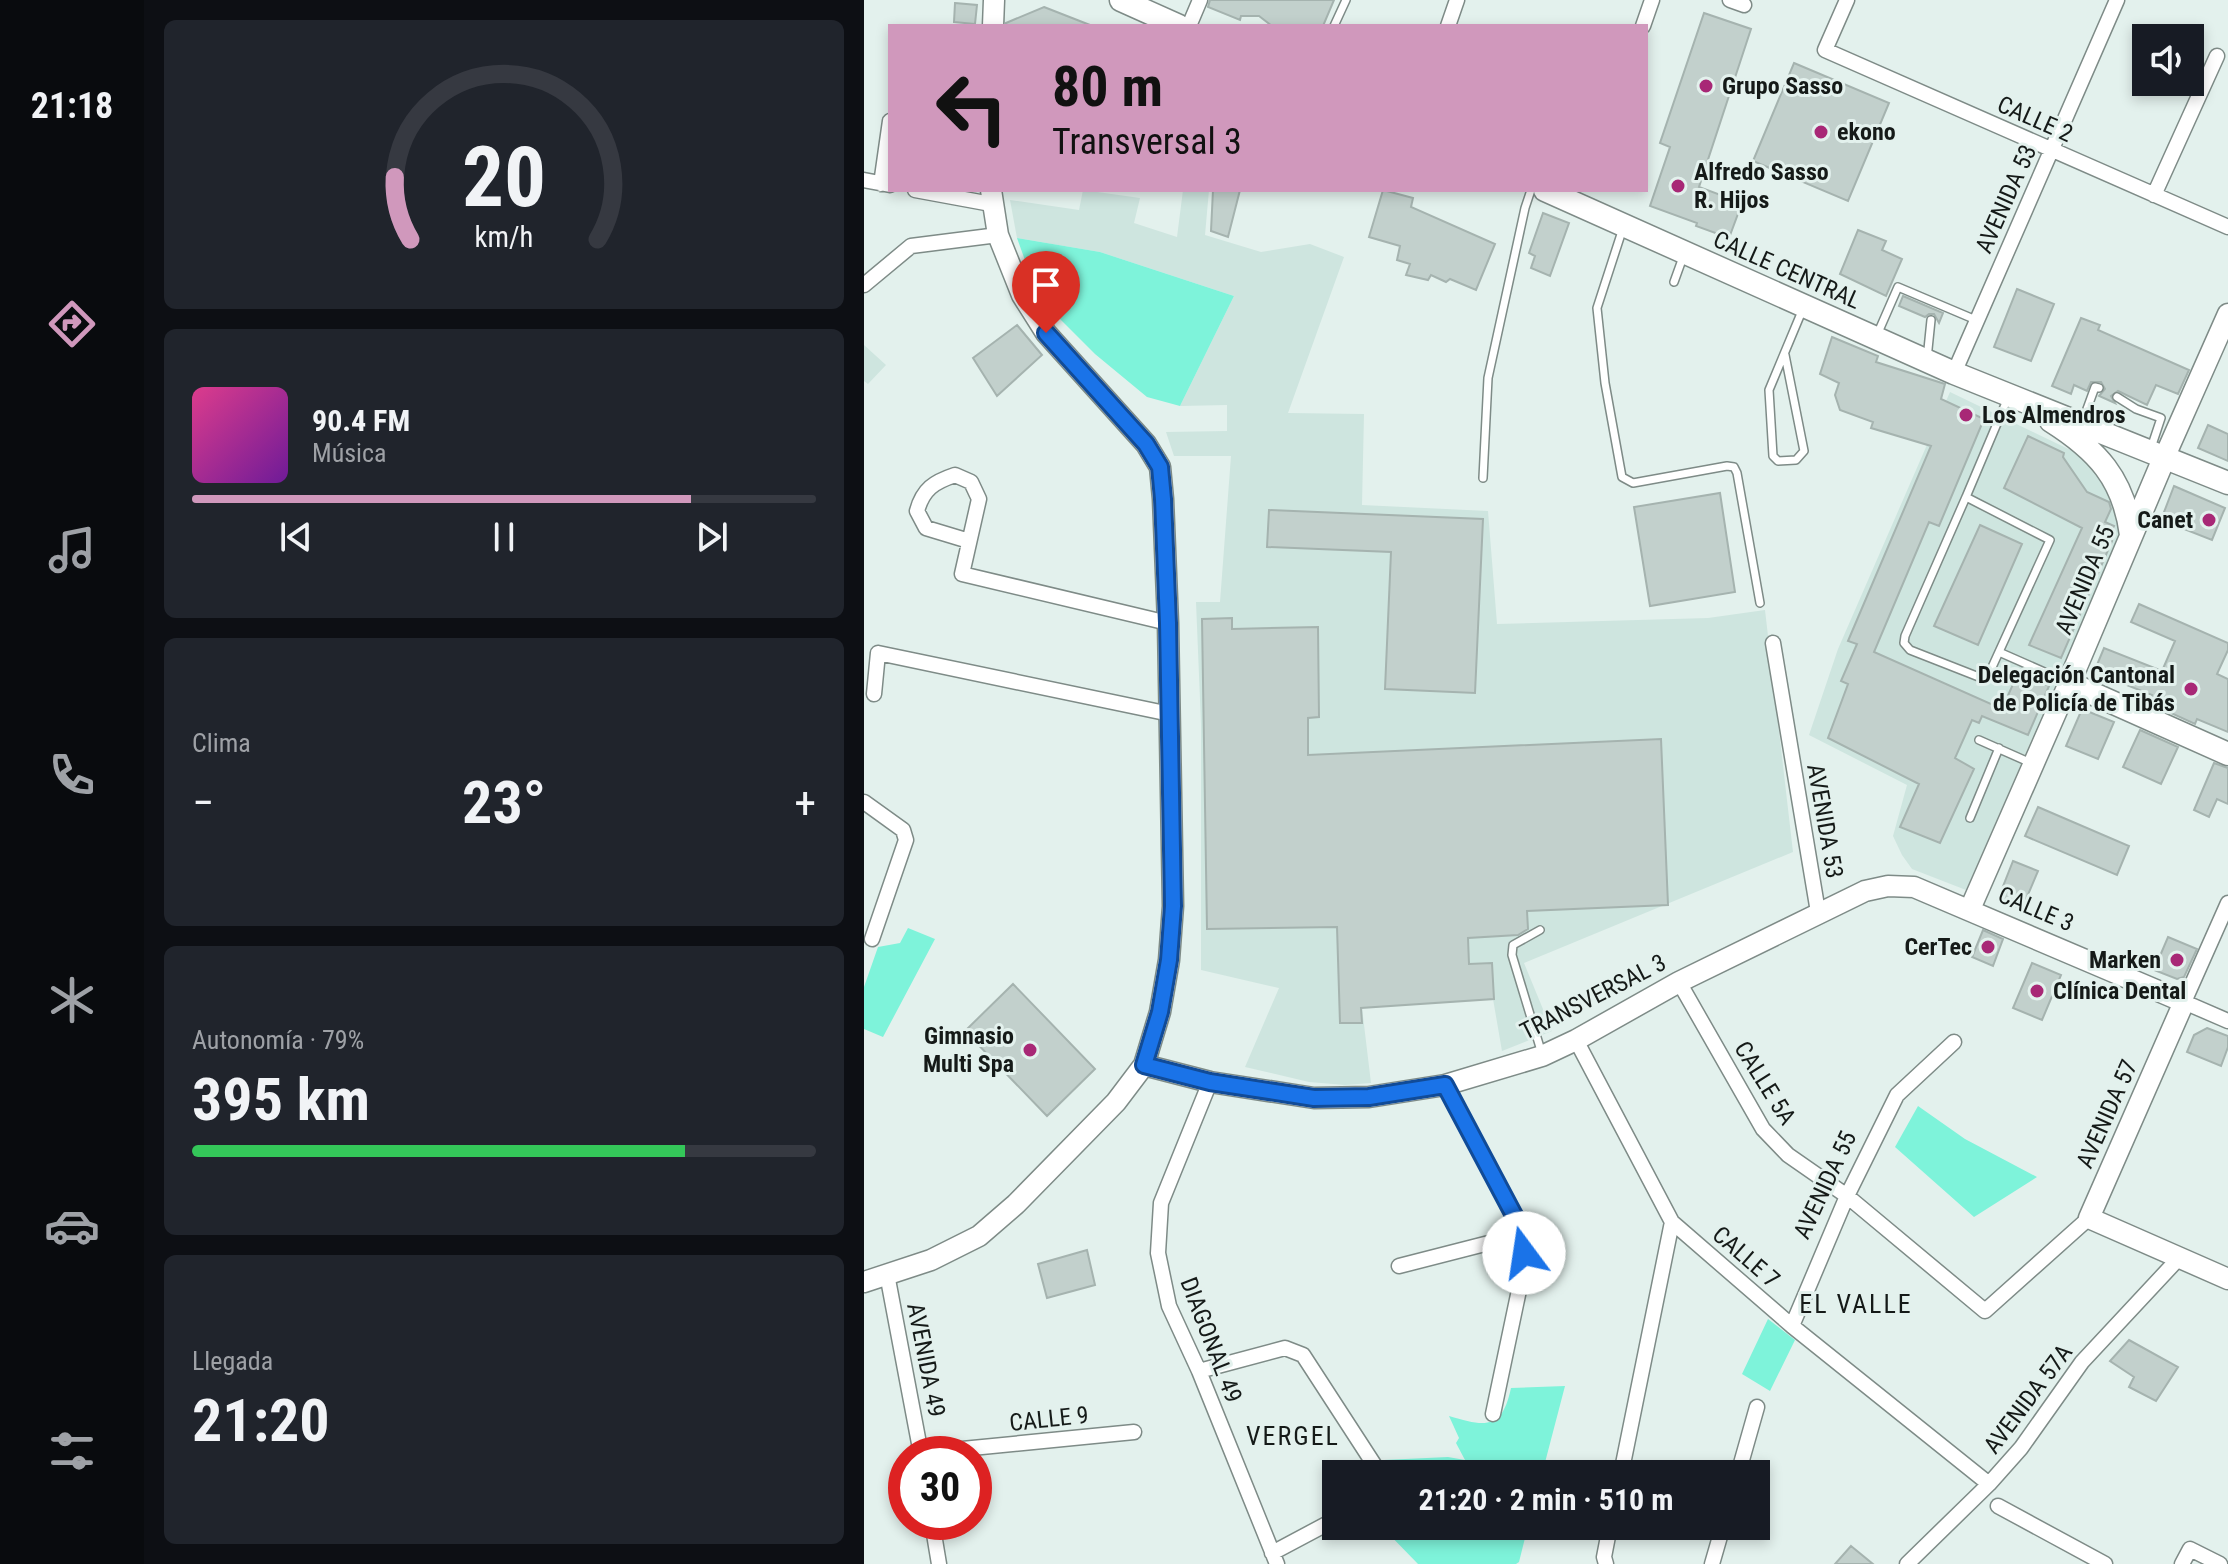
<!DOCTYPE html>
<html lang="es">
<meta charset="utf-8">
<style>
:root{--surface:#171b24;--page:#20242c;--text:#f1f3f6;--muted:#9ea1a6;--line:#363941;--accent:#d098bc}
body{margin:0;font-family:"Roboto Condensed",sans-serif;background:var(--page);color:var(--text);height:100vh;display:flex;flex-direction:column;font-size:30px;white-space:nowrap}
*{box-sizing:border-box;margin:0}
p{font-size:26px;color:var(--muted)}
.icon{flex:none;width:44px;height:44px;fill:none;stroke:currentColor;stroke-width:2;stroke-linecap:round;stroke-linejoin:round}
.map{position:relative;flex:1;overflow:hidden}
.side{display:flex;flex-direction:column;gap:20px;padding:20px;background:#0d0f14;width:720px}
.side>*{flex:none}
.banner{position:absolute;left:24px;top:24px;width:760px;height:168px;border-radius:0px;box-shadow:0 4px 12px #0003;background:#d098bc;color:#111;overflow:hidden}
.fabs{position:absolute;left:1268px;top:24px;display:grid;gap:16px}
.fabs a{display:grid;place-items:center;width:72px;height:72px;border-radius:0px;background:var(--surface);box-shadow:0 4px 12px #0003;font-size:40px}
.speed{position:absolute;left:24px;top:1436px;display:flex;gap:16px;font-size:40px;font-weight:700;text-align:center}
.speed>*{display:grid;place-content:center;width:104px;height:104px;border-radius:50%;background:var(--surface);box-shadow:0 4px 12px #0003;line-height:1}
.speed .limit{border:12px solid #d22;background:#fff;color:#111}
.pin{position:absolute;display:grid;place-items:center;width:68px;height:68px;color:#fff;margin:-82px -34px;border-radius:50% 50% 50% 0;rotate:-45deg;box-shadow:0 0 8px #0007}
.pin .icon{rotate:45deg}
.me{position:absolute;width:88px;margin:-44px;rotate:346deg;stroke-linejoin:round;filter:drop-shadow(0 0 6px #0008)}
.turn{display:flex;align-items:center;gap:28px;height:168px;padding:0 32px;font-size:36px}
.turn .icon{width:104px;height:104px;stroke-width:2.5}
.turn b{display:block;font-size:56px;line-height:68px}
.big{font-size:60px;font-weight:700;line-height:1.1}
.side .card{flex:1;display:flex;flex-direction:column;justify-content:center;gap:12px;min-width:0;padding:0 28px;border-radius:12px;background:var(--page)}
.side .dial{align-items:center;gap:0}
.dial svg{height:208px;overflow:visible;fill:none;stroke:var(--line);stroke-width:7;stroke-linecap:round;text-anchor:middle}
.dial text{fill:var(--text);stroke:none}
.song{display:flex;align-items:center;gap:24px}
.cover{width:96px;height:96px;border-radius:12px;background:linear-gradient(135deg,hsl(330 70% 55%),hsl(280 70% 35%))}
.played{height:8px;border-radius:4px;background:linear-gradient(90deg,var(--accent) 80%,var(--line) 80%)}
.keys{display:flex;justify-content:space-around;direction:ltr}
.heat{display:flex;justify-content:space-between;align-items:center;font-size:44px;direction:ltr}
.charge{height:12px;border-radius:6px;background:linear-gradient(90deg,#34c759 79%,var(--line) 0)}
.trip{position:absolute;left:458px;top:1460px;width:448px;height:80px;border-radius:0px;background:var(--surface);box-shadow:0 4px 12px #0003;font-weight:700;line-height:80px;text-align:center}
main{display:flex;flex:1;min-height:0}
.tab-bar{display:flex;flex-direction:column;width:144px;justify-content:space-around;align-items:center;background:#090b0e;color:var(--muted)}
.tab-bar .icon{width:56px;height:56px}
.tab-bar .current{color:var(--accent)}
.tab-bar b{font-size:36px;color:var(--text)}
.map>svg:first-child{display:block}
.built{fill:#cee5df}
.green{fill:#7ef3da}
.building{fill:#c2d0cc;stroke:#a5b3af;stroke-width:2}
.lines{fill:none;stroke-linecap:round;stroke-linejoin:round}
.lane-casing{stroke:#7e8b87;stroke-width:10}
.street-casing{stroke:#7e8b87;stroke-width:17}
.secondary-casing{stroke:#7e8b87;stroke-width:23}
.primary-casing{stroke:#7e8b87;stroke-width:25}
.lane{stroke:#fff;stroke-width:7}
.street{stroke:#fff;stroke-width:14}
.secondary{stroke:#fff;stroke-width:20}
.primary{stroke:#fff;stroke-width:22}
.route-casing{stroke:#114b97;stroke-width:20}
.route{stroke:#1a73e8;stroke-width:14}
.poi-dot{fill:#a82876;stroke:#e3f1ed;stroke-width:3}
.labels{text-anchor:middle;stroke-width:6;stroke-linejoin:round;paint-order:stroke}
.poi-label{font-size:24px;font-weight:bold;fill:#151a18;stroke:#e3f1ed;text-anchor:start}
.street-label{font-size:24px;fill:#151a18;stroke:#e3f1ed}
.neighbourhood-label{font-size:26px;letter-spacing:2px;fill:#151a18;stroke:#e3f1ed}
</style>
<main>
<nav class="tab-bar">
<b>21:18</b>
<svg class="icon current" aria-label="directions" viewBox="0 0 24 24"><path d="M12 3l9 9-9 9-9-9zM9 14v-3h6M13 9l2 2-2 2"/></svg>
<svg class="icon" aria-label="music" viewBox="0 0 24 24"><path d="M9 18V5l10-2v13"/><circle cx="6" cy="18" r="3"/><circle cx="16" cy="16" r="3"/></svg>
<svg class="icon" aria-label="phone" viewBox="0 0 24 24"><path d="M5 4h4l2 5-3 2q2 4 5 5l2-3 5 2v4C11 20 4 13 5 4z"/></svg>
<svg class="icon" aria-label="climate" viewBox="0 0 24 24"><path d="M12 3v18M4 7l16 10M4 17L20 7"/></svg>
<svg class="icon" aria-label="car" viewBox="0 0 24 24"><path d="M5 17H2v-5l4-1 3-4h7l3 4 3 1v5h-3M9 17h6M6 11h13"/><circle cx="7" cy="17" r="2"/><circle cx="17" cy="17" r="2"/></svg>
<svg class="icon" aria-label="filters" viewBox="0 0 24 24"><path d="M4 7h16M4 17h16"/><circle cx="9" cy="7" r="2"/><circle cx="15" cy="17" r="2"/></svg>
</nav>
<section class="side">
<div class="card dial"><svg viewBox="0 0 100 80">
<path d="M14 69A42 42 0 1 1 86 69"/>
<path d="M14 69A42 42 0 0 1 8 45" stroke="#d098bc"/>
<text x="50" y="56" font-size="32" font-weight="700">20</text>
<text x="50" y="72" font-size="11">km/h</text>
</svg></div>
<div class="card">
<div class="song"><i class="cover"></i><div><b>90.4 FM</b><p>Música</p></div></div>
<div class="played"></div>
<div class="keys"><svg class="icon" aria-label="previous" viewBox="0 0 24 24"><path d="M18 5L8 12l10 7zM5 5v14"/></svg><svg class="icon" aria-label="pause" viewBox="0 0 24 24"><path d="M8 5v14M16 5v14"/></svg><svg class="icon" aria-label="next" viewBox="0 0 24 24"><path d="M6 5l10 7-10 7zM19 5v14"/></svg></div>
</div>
<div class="card"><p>Clima</p>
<div class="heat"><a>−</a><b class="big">23°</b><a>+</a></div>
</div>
<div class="card"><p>Autonomía · 79%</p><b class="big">395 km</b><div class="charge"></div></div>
<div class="card"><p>Llegada</p><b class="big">21:20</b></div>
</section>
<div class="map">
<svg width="1364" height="1564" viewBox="0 0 1364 1564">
<rect width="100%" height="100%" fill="#e3f1ed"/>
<!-- built -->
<path class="built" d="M219 190 276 198 270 223 313 237 319 190H345L341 235 397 252 446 244 480 257 424 413 500 414 498 505 624 511 633 624 844 618 901 610 929 852 660 963 688 1031 638 1051 629 999 498 1008 507 1083 481 1085 445 1082 381 1067 415 988 337 970V724L332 602H356L367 456H310L302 432 363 431V405L316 406 370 296 236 252 153 238 146 200 215 210Z
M0 345 22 365 4 384 0 381Z
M1086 392 1221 457 1252 501 1255 539 1102 890 1048 869 1038 855 1029 836 1043 785 945 735 974 649Z"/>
<!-- green -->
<path class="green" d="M153 238 236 252 370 296 316 406 283 397 231 354 192 315 167 277Z
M44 928 71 939 19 1037 0 1029V987L14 947 36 943Z
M1054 1106 1101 1139 1173 1177 1110 1217 1031 1147Z
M904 1319 931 1340 906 1391 878 1374Z
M701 1386 678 1474H517L520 1460 584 1457 601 1460 592 1443 595 1438 585 1416C622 1427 638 1430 647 1388Z
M517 1526H664L655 1562 652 1564H554Z"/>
<!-- building -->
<path class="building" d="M346 0H470L459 26H408L395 16H377L376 20 344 7Z
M91 3 113 5 111 24 90 22Z
M180 7 226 25V26H142V23Z
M840 13 887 29 835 187 878 203 865 238 832 226 833 223 786 206 806 147 796 143Z
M930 63 1025 103 984 201 889 161Z
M349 190H376L364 237 347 231Z
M519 190 549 198 547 207 631 244 612 290 586 279 582 282 567 275 564 280 542 275 546 264 533 260 536 246 505 237Z
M679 213 705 223 686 276 667 268 671 256 665 253Z
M994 230 1022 241 1018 250 1038 259 1022 296 976 274Z
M1153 289 1190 304 1167 361 1130 347Z
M1039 296 1079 313 1075 323 1070 314H1065L1061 317 1035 306Z
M1217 318 1236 325 1234 330 1325 370 1314 394 1292 385 1283 405 1254 391 1247 396 1251 403 1235 396 1241 389 1237 382H1227L1223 391 1210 385 1207 394 1188 386Z
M153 325 178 355 133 396 109 358Z
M968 337 1014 356 1012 362 1081 384 1077 399 1120 419 1075 526 1065 522 1010 652 1138 709 1154 673 1185 686 1164 735 1118 716 1115 723 1108 720 1091 758 1110 769 1076 843 1036 827 1055 784 964 738 984 684 977 681 993 644 984 641 1067 446 1007 428 1009 422 976 410 971 395 975 383 956 374Z
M1344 425 1364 434V461L1334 448Z
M1164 436 1200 453 1199 457 1223 492 1245 502 1247 509 1241 522 1250 526 1243 539 1248 541 1197 658 1165 645 1218 528 1140 488Z
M1310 486 1361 508 1348 540 1297 520Z
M856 493 871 592 786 606 770 507Z
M405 510 619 519 611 693 521 689 527 552 403 547Z
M1116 525 1158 544 1114 645 1070 626Z
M1275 604 1364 643V650L1353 674 1364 679V732L1333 719 1331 724 1285 703 1288 695 1230 672 1240 648 1298 671 1311 641 1267 622Z
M368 618V629L454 627 455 717 444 718V755L797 739 804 905 663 911 664 929 654 935 604 938 605 964 628 963 630 999 497 1008 498 1023H476L473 927 343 929 338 619Z
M1218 709 1250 722 1234 759 1202 746Z
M1276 730 1314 747 1297 784 1259 767Z
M1350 763 1364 768V804L1353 799 1345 817 1330 810Z
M1174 807 1265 846 1253 875 1161 836Z
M1149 861 1174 871 1158 909 1134 899Z
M1119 930 1139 939 1129 966 1108 957Z
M1304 937 1333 949 1320 977 1313 979 1290 970Z
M1168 963 1197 975 1178 1020 1149 1008Z
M149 984 231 1069 183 1116 101 1031Z
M1343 1028 1364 1036V1047L1357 1066 1323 1052 1330 1035Z
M223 1250 231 1285 183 1298 174 1264Z
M1265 1340 1314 1367 1292 1401 1265 1387 1270 1377 1246 1361Z
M987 1546 1009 1564H971Z"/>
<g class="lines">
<defs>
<path id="lane" d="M470 26 482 0
M759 228 733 308 741 383 758 477 769 483 863 466 870 467 873 473 896 603
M810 282 819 257
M1013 335 1034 287 1112 320
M921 355 940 451 932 460 914 461 909 456 905 390 938 311
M1063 359 1067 320
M1253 397 1272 409 1297 418 1287 448
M1219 420 1231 387 1235 388
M619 478 624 378 661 208 667 190
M1102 497 1186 540 1124 676 1120 679 1046 650 1040 643 1041 636Z
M1102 497 1143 400
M1135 652 1203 682
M1115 740 1167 763
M1106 818 1135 748
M676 930 649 945 648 955 678 1054"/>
<path id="street" d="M866 0 880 5
M983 0 961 50 1364 227
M325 26 336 0
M584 26 593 0
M779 26 788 0
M0 180 26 185
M17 184 26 121
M51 190 127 204
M1290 195 1353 56
M0 285 47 246 134 235
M1090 373 1253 0
M105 541 62 528 53 511C59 489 70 482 91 475L107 482 115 499 98 574 304 623
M909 643 954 912
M10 694 14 653 306 714
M0 802 39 830 42 840 8 939
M1364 903 1320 1002 1364 1021
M815 982 899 1129 924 1155 983 1196 1121 1311 1225 1218
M712 1040 808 1222 928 1326 1125 1484
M346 1082 297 1203 294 1253 305 1306 335 1371 413 1564
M581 1085 660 1234 659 1271 629 1414
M535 1266 660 1234
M23 1274 57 1454
M928 1326 983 1196 1033 1095 1090 1042
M335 1371 421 1348 439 1355 513 1469V1474
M57 1453 270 1432
M757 1474 808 1222
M874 1474 893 1407
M1134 1506 1241 1564
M68 1522 75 1564
M408 1553 472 1519
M742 1564 740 1557 746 1526
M848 1564 859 1526
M1043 1564 1125 1484 1157 1448 1218 1362 1315 1258
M1318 1564 1326 1549 1356 1564"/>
<path id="secondary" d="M129 26 130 0
M1301 456 1364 314
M1106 909 1205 683
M280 1065 346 1082 450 1098 505 1097 581 1085 678 1056 712 1040 815 982 1001 891 1024 886 1050 887 1320 1002 1225 1218 1364 1279
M0 1282 67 1260 115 1236 152 1204 252 1102 280 1065 296 1012 305 960 309 906 304 623 299 499 296 467 282 444 182 333 158 295 134 235 127 190"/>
<path id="primary" d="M257 0 315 26
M681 190 1090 373 1364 483
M1187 421C1233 450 1260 479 1267 535
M1301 456 1205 683 1364 754"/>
</defs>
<!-- lane casing -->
<use href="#lane" class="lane-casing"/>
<!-- street casing -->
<use href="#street" class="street-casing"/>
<!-- secondary casing -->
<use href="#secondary" class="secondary-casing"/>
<!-- primary casing -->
<use href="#primary" class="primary-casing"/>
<!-- lane -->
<use href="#lane" class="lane"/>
<!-- street -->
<use href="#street" class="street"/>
<!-- secondary -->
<use href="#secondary" class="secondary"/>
<!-- primary -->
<use href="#primary" class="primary"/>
</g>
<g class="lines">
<defs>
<path id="route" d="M182 333 282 444 296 467 299 499 304 623 309 906 305 960 296 1012 280 1065 346 1082 450 1098 505 1097 581 1085 660 1234V1253"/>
</defs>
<!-- route casing -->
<use href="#route" class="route-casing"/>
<!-- route -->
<use href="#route" class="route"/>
</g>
<!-- markers -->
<g class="poi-dot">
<circle cx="842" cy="86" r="8"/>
<circle cx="957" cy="132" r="8"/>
<circle cx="814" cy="186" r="8"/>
<circle cx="1102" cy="415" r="8"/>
<circle cx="1345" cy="520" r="8"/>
<circle cx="1327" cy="689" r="8"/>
<circle cx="1124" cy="947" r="8"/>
<circle cx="1313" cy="960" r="8"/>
<circle cx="1173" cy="991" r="8"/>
<circle cx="166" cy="1050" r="8"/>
</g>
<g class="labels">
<!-- poi labels -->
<g class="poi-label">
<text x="858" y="94">Grupo Sasso</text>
<text x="973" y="140">ekono</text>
<text x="830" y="180">Alfredo Sasso<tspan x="830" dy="28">R. Hijos</tspan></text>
<text x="1118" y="423">Los Almendros</text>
<text x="1329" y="528" text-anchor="end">Canet</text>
<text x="1311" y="683" text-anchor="end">Delegación Cantonal<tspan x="1311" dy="28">de Policía de Tibás</tspan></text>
<text x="1108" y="955" text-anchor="end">CerTec</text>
<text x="1297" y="968" text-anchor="end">Marken</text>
<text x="1189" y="999">Clínica Dental</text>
<text x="150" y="1044" text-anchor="end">Gimnasio<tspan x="150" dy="28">Multi Spa</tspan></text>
</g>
<!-- street labels -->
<g class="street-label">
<text transform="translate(1171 119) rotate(24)" y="8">CALLE 2</text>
<text transform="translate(1142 199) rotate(-66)" y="8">AVENIDA 53</text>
<text transform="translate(923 270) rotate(24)" y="8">CALLE CENTRAL</text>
<text transform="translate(1221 580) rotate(-67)" y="8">AVENIDA 55</text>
<text transform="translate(961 821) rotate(80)" y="8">AVENIDA 53</text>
<text transform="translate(1172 909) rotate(23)" y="8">CALLE 3</text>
<text transform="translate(729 997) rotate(-27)" y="8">TRANSVERSAL 3</text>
<text transform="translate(901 1083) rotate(58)" y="8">CALLE 5A</text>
<text transform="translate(1243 1114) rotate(-66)" y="8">AVENIDA 57</text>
<text transform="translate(961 1185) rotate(-65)" y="8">AVENIDA 55</text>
<text transform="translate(882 1257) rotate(41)" y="8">CALLE 7</text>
<text transform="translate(347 1340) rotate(69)" y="8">DIAGONAL 49</text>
<text transform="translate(62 1360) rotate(79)" y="8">AVENIDA 49</text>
<text transform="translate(1164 1399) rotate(-53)" y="8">AVENIDA 57A</text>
<text transform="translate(185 1419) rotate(-6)" y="8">CALLE 9</text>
</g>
<!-- neighbourhood labels -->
<g class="neighbourhood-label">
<text x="992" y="1313">EL VALLE</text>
<text x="429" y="1445">VERGEL</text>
</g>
</g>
</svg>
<div class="fabs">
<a><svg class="icon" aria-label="sound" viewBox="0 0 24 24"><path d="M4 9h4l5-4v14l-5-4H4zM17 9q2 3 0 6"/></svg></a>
</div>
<div class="speed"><div class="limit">30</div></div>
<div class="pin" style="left:182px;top:333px;background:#d93025"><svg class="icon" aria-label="arrive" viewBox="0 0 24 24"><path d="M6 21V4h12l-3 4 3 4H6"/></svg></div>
<svg class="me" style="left:660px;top:1253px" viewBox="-20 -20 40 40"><circle r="19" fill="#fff"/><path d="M0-13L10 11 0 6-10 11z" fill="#1a73e8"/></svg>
<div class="trip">21:20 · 2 min · 510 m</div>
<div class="banner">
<div class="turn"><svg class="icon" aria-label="left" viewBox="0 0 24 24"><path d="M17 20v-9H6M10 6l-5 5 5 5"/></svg><div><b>80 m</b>Transversal 3</div></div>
</div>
</div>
</main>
